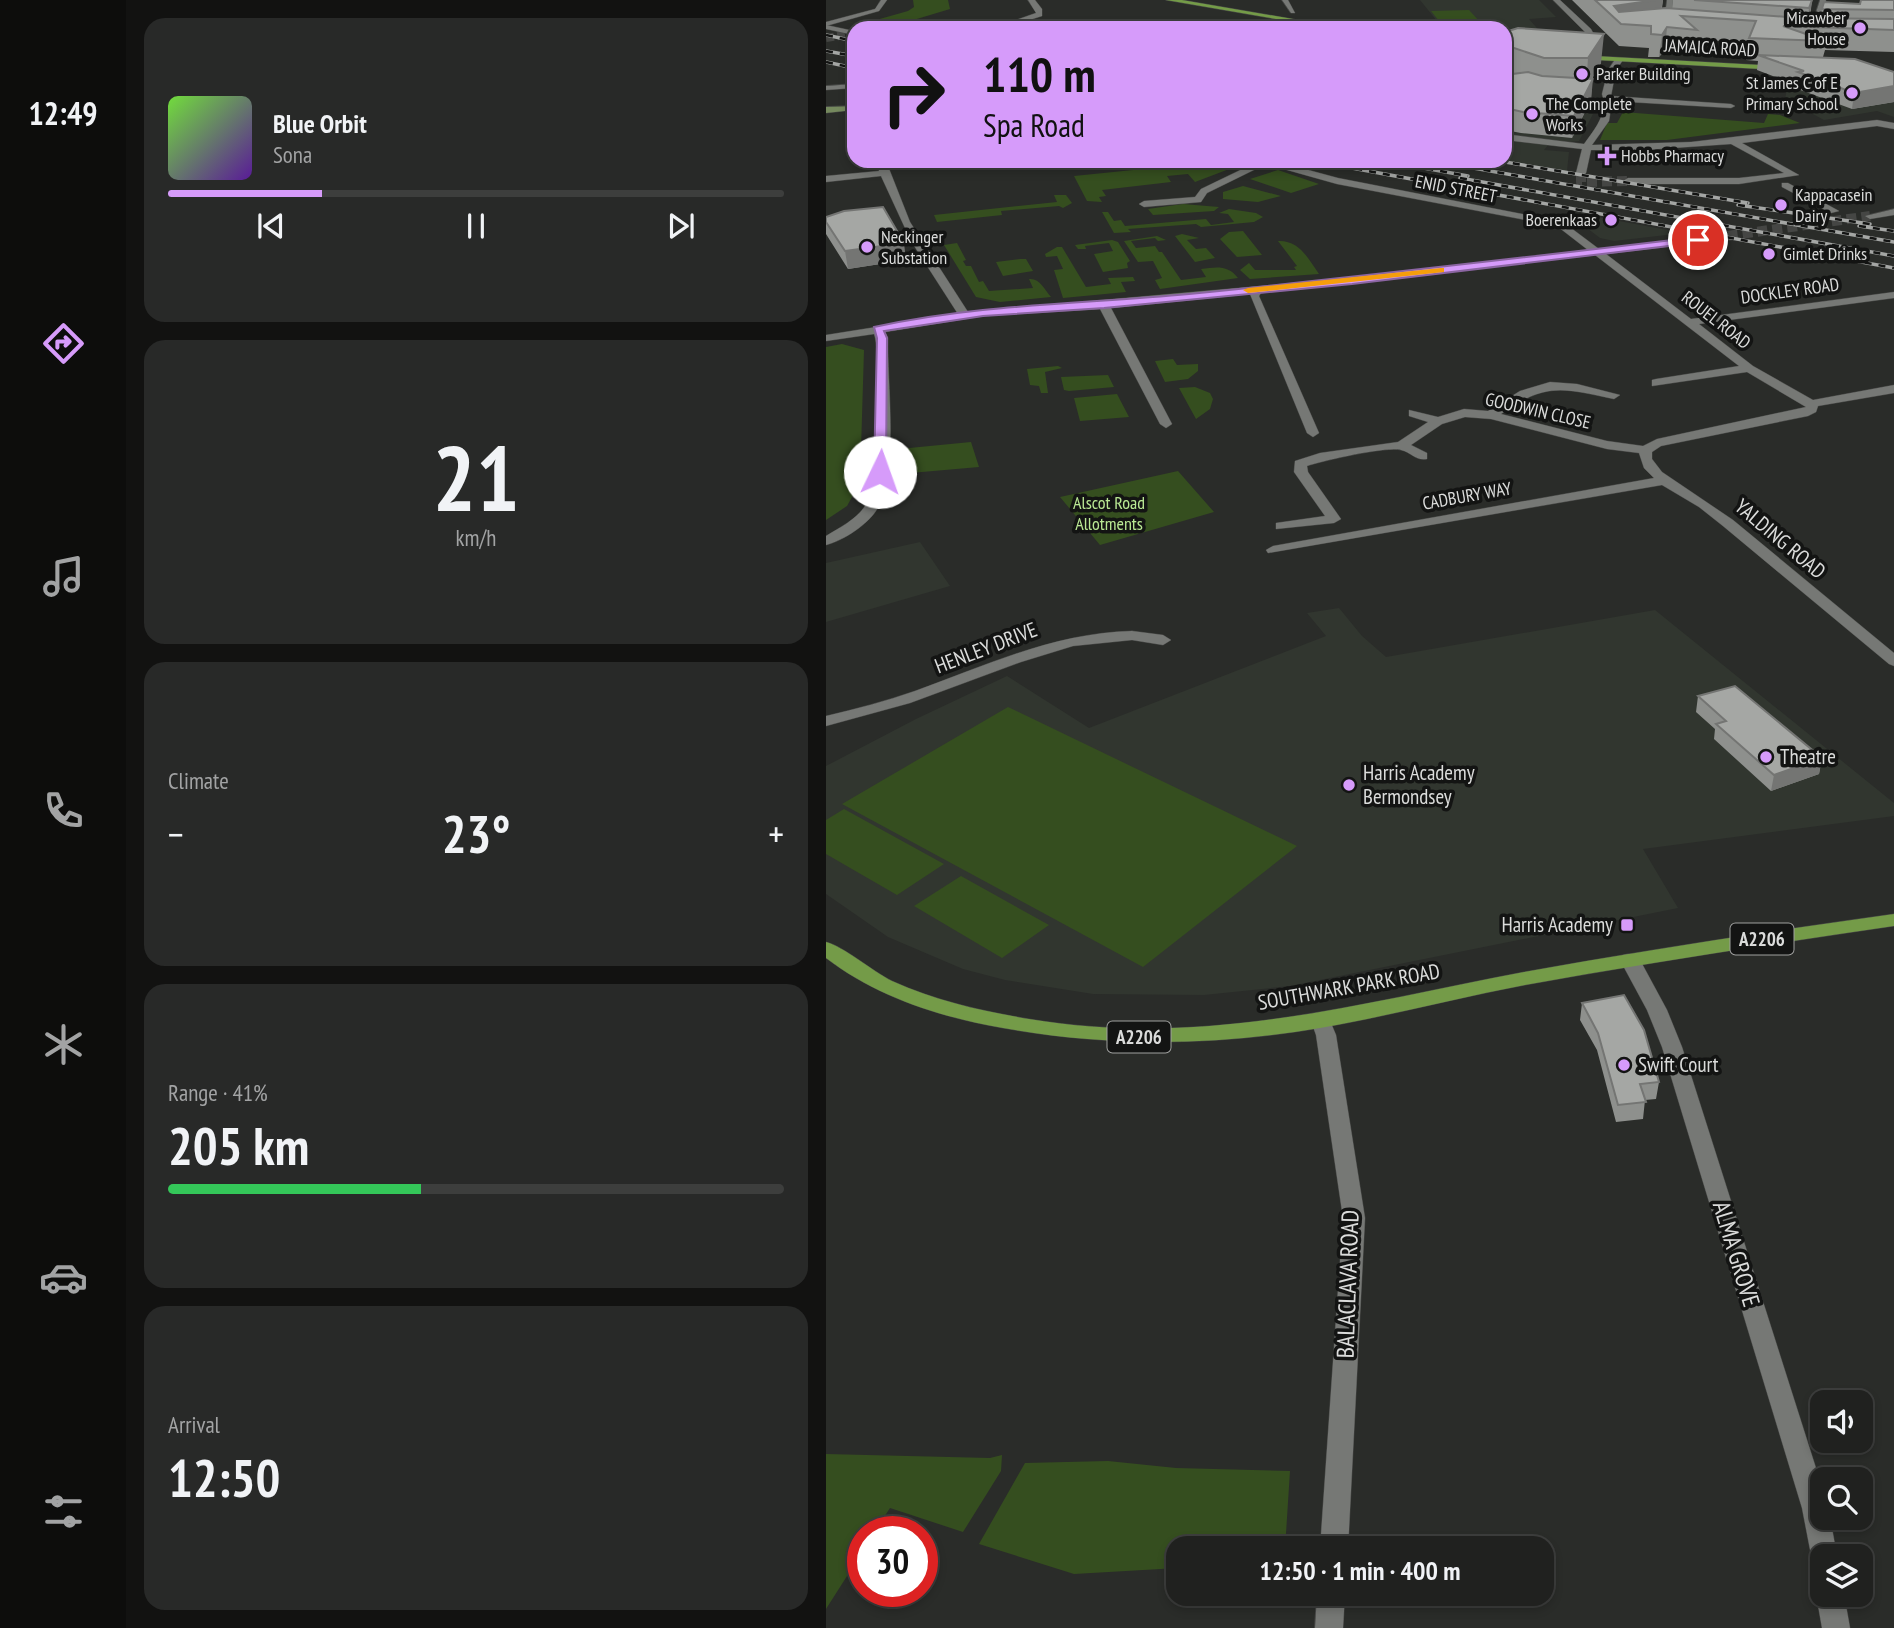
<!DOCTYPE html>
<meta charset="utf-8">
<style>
:root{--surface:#20211f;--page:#282928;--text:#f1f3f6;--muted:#a2a3a4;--line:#3d3e3d;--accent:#d69bfa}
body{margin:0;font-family:"PT Sans Narrow",sans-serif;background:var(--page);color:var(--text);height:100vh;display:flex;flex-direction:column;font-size:26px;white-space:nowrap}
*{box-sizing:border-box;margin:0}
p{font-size:23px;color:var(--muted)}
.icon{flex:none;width:38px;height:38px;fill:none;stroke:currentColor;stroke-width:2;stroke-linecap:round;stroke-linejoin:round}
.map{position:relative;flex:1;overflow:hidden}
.side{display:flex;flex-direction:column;gap:18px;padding:18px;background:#121211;width:700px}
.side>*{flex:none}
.banner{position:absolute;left:21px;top:21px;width:665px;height:147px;border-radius:21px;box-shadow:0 4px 10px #0003,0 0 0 2px var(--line);background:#d69bfa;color:#111;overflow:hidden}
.controls{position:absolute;left:984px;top:1390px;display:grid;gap:14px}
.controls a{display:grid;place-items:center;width:63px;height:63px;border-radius:14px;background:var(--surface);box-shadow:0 4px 10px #0003,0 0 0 2px var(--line);font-size:35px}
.speed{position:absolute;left:21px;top:1516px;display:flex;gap:14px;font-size:35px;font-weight:700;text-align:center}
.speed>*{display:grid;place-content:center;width:91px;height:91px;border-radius:50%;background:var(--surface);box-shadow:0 4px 10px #0003,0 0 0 2px var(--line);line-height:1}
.speed .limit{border:10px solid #d22;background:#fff;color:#111}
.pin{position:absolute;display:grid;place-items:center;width:60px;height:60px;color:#fff;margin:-30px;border:4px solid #fff;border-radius:50%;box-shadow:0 2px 7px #0007}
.me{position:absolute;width:77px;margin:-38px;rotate:3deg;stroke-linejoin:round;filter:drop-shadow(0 0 5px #0008)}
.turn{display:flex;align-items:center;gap:24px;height:147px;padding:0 21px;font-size:32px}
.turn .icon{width:91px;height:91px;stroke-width:2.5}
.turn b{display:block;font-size:49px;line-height:60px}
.big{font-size:52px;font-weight:700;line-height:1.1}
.side .widget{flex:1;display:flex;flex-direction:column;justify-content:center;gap:10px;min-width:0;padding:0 24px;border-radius:21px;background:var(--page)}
.side .dial{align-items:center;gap:0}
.dial b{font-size:91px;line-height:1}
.song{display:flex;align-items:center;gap:21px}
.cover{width:84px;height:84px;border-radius:10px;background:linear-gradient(135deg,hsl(100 70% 55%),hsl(270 70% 35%))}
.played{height:7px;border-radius:4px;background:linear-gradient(90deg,var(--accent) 25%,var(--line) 25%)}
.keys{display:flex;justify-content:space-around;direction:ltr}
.heat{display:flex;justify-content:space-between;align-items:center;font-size:38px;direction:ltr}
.charge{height:10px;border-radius:5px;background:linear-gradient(90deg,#34c759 41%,var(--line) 0)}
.trip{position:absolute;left:340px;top:1536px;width:388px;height:70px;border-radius:21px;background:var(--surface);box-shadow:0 4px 10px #0003,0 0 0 2px var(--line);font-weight:700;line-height:70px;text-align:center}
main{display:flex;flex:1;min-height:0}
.tabs{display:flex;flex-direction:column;width:126px;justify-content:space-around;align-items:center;background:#0d0d0c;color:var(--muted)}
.tabs .icon{width:49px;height:49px}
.tabs .selected{color:var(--accent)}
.tabs b{font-size:32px;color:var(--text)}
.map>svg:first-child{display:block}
.built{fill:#31362f}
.green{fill:#354e1f}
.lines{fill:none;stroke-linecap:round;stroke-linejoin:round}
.minor-tunnel-far1{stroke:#454644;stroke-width:8;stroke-dasharray:8 3.5;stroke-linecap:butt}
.minor-tunnel{stroke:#454644;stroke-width:10;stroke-dasharray:10 5;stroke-linecap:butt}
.minor-casing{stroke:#474846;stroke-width:1}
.tertiary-casing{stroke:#474846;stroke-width:1}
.secondary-casing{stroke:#474846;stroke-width:1}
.primary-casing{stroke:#474846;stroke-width:1}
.minor{fill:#767875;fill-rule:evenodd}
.tertiary{fill:#767875;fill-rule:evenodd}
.secondary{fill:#75895e;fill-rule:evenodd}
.primary{fill:#749b48;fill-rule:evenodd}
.rail-casing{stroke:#a4a6a4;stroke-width:3.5}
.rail{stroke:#131413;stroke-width:2.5;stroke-dasharray:7;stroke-linecap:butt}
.wall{fill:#8e908d}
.shaded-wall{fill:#747573}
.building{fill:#a5a7a4;stroke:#747573;stroke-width:2}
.route{fill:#d69bfa;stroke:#8b65a2;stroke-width:2}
.slow{fill:#f59e0b}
.poi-dot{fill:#d69bfa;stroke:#131413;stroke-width:2.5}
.labels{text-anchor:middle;stroke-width:7;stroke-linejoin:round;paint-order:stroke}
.far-poi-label{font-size:18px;fill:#dbdcdb;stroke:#131413;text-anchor:start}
.far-street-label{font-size:18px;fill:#dbdcdb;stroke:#131413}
.far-park-label{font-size:18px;fill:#bae994;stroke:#131413}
.shield{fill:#131413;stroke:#9fa09f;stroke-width:2}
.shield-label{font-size:19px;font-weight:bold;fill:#dbdcdb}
.street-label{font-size:21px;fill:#dbdcdb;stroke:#131413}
.poi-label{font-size:21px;fill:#dbdcdb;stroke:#131413;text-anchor:start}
.near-street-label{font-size:24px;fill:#dbdcdb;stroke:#131413}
</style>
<main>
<nav class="tabs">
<b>12:49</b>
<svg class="icon selected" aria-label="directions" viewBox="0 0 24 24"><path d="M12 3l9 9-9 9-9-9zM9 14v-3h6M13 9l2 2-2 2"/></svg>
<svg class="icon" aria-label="music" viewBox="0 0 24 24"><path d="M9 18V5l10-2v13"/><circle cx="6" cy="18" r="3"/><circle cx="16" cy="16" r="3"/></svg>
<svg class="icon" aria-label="phone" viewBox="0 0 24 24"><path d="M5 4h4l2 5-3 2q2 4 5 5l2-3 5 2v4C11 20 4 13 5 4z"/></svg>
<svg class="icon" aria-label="climate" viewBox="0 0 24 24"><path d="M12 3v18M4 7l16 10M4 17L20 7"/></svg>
<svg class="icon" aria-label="car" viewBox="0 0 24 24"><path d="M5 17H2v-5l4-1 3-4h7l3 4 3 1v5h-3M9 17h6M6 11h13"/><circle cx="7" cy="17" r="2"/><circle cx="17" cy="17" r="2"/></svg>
<svg class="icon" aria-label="filters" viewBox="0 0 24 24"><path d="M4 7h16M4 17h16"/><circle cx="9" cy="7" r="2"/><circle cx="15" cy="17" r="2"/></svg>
</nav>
<section class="side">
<div class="widget">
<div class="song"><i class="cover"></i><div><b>Blue Orbit</b><p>Sona</p></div></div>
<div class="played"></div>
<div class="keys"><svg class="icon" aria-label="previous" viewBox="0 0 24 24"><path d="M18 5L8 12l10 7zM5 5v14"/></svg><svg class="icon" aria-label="pause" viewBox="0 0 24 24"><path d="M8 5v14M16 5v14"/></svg><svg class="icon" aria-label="next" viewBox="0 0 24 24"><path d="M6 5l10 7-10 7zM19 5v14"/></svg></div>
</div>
<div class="widget dial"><b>21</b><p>km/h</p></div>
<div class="widget"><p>Climate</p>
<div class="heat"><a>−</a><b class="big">23°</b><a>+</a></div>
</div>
<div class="widget"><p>Range · 41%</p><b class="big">205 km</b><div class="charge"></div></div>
<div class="widget"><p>Arrival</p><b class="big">12:50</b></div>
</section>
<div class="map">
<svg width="1068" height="1628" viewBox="0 0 1068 1628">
<rect width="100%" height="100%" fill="#2a2c29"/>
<!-- built -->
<path class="built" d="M594 0H713L730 17 703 19 716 34 679 33V28L615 26Z
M964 74 1068 78V117L1051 111 998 120 959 99Z
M679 100 767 114 753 141 723 144 718 150 743 152 741 171 679 160Z
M755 214 858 233 788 241 774 238 753 222Z
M94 542 124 586 0 622V563Z
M513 608 536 636 560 657 829 610 1068 803V816L817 849 852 908 464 986 378 995 267 994 179 980 137 969 62 937 0 894V766L90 719 181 676 263 728 500 636 481 613Z"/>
<!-- green -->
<path class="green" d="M87 0H122L124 9 61 28 19 22 36 24 82 11 88 7Z
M643 10 656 24 617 26 605 11Z
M797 112 938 123 942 114 954 115 974 123 841 140H774L781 123H791Z
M376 161 419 163 369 182 362 174 341 176 345 182 276 190 280 196 273 197 276 202 261 201 248 176 376 163Z
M452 170 493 184 465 193 424 179Z
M417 186 455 196 432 202 397 199V192Z
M228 195H240L246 203 237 208 233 206 175 211 176 215 111 222 108 215 231 202Z
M357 204 393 207 388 211 327 215 322 209Z
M403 209 430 213 437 217 428 222 375 227 370 224 302 229 305 232 288 233 276 212H282L288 221 295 220 299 226 380 219 385 225 408 222 402 214 393 213Z
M417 231 436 255 411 257 394 239 403 232Z
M356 234 373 238 361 240 370 249 380 248 389 258 369 262 349 236Z
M331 236 340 240 332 241 329 238 305 241 310 248 329 246 333 252H336L355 280 380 277 375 269C391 267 402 265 412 278L334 289 329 280 336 278 327 261 312 262 298 241Z
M286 240 292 242 304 261 301 263 302 268 277 272 268 254 287 251 283 243 259 246 260 249H252L249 245Z
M452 241C473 240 482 258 493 274L424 279 414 270 423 263 429 270H470L468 267 471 266Z
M131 243 140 260 137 261 140 266H145L153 282 157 281 163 291 207 288 203 279C214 278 218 289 225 297L174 302 150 297 118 245Z
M231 247H236L260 287 285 284 282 278 307 277 309 281 295 282 300 292 237 298 228 270 237 269 231 256 220 257 219 254Z
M194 259H200L207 271 177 276 170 262Z
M16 344 38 350 34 483 21 506 0 520V347Z
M347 359 351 365 372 364V371L362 379 339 382 329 361Z
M232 366 236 368 219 372 222 393H215L213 386 204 385 201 369Z
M282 375 288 387 243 391 238 390 235 377Z
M369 387 384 393 387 399 384 409 370 419 353 388Z
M291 394 303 417 254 421 248 398Z
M145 442 153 467 73 474V449Z
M352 471 388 512 274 545 234 497Z
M182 707 471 846 317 967 16 804Z
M18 809 118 864 71 895 0 854V820Z
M135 876 223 925 176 958 88 906Z
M0 1454 164 1458 176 1455 175 1471 137 1532 64 1508 49 1531H37V1551L0 1609Z
M282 1461 350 1468 464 1471 459 1549H352V1568L248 1574 153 1544 199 1463Z"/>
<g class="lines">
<!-- minor-tunnel-far1 -->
<path class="minor-tunnel-far1" d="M0 38 19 35"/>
<!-- minor-tunnel -->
<path class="minor-tunnel" d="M755 173V182L802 181
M872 240 1044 216"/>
<defs>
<path id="minor" d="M55 0H61L53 11 0 26V22L49 9Z
M202 0H209L216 9V16L178 28H167L210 13Z
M456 0H462L469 13H465Z
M727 0H734L765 29 772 42 762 53 755 51 764 42 759 32Z
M841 0H847L845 23 831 28V24L838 22Z
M994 0H1000L989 35 982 37Z
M790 58 797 60 790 70 785 96 905 104 909 106 905 108 786 101 783 121 766 145 865 142 1051 120 1068 123V129L1051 126 916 143 973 175 913 184H802L797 181 802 178H913L958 173 905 144 818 150H765L760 173 755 176 750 173 756 149 679 140V134L758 144C769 129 782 114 776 94L782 70Z
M28 84V88L0 90V86Z
M50 161H60L84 222 142 312 526 278 762 250 731 226 511 184 440 164 381 193 375 202 318 207 313 204 318 201 369 197 375 189 433 161H449L512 178 737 222 773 249 876 238 877 240 872 243 780 254 865 319 1068 292V298L873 324 927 366 987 400 1068 385V393L992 406 990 412 982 416 835 446 826 452V459L836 472 907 520 1068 653V666L1063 664 897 526 873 507 836 485 442 553 440 550 447 546 828 478 818 468 813 453 781 449 665 419 639 417 616 424 585 445 601 453V459C589 461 585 452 575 450 561 446 496 461 481 466L482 472 515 519 508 523 450 529V523L499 516 468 472 469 461 494 453 572 442 602 422 583 416V410L612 417 638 409 662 411 694 391 724 382 751 384 794 395 788 399C736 388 720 382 675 414L781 441 817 446 831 439 980 407 921 372 826 386V380L830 379 913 366 769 255 435 293 433 296 493 433 487 437 481 433 424 294 285 308 346 424 340 428 334 424 274 309 157 316 59 332 62 338C61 383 72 464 54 504 46 522 19 540 0 545V536C13 528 31 519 39 506 51 489 56 353 48 334L0 341V335L132 314 85 241 55 176 0 182V176L53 171Z
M956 183H962L1013 211 1005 213 956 187Z
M1068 209V215L1044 219 1039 216Z
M306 631 337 635 345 640 337 645 306 640 247 646 195 662 84 703 0 726V716C30 709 60 701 89 691 161 665 228 633 306 631Z
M804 954 811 955 814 960 841 1010 856 1047 996 1487V1517H1004L1011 1556H996V1568L987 1565 976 1508 836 1047 821 1010 794 960 797 955Z
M495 1014 502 1016 510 1035 539 1218 522 1549H494L517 1218 490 1035 485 1021 488 1016Z
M996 1584V1594H1018L1024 1628H996L990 1594Z
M491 1594H519L517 1628H489Z"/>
<path id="tertiary" d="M0 25 28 31V35L0 29Z"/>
<path id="secondary" d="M28 106V110L0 113V107Z"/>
<path id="primary" d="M340 0H356L519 28H502Z
M750 55 953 66 957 68 953 70 753 59Z
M1068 914V926C945 944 821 963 699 985 630 998 563 1016 494 1028 389 1046 282 1047 177 1028 114 1017 51 997 0 958V942C17 946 46 971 66 981 110 1001 156 1011 203 1019 378 1048 529 1004 698 972 821 950 945 931 1068 914Z"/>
</defs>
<!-- minor casing -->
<use href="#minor" class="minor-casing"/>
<!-- tertiary casing -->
<use href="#tertiary" class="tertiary-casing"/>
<!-- secondary casing -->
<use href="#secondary" class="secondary-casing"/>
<!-- primary casing -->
<use href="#primary" class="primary-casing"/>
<!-- minor -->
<use href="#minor" class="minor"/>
<!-- tertiary -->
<use href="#tertiary" class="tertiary"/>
<!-- secondary -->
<use href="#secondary" class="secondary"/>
<!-- primary -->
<use href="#primary" class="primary"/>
<defs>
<path id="rail" d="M0 35 28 41
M0 51 28 56
M0 62 28 68
M488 161 1068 268
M559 161 642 176
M673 161 922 203
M630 165 1068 242
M634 178 1068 256
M912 205 1044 224
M1033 226 1068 231"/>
</defs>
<!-- rail casing -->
<use href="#rail" class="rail-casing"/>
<!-- rail -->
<use href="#rail" class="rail"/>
</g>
<!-- wall -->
<path class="wall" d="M746 0H837L836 8 846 9 847 0H986L984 18H994L996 9 1068 0V52L999 50 997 57 1068 72V102L1026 109 969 88 970 85 931 70 932 61 920 60 922 43 870 39 868 52 839 50 833 57H822L823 48 793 46Z
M692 28 775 63 766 79 765 100 746 138 695 133 679 130V75H680H679V32Z
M0 217 80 260 22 269 0 234Z
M872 696 996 758 993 774 945 791 888 739 889 729 870 712Z
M756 1003 833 1082 830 1099 819 1100 817 1119 790 1122 771 1050 754 1020Z"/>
<!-- shaded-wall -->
<path class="shaded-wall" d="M830 0H837L833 21 787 16 788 6Z
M986 0 983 22 981 27 983 8Z
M841 27 839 50 833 57 836 35Z
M778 34 775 63 760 88 762 58Z
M767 79 765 100 746 138 748 116Z
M1068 86V102L1026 109 1028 93Z
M78 243 80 260 22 269 19 251Z
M996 758 993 774 945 791 948 775Z"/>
<!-- building -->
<path class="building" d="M769 0H830L788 6 793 12 840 8 974 18 1068 19V30L957 26 1000 41 923 38 930 21 855 16 871 30 841 27 836 35 825 34V26L795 24Z
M868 0H986L983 8Z
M1035 0H1068V10L996 9 998 2 1034 4Z
M692 28 778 34 762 58H718L679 45V32Z
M932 55 1029 59 1068 72V86L1028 93 972 72 978 71Z
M702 72 716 76 767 79 748 116 697 112 679 108V75Z
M57 207 78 243 19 251 0 222V217L18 211Z
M909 686 996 758 948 775 890 724 900 721 872 696Z
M798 995 818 1030 833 1082 814 1084 820 1102 792 1105 772 1033 756 1003Z"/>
<!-- route -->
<path class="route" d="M872 237 877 240 876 242 526 284 278 308 157 316 58 331 61 338 60 472 54 476 48 472 51 338 48 327C151 304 258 304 363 294 533 277 703 257 872 237Z"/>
<!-- slow -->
<path class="slow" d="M615 268H618V272L422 293 417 290 422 288Z"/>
<!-- markers -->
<g class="poi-dot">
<circle cx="1034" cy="28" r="7"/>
<circle cx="756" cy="74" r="7"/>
<circle cx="1026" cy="93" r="7"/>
<circle cx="706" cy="114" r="7"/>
<path d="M777.5 145.5h7v7h7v7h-7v7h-7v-7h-7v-7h7z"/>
<circle cx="955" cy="205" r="7"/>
<circle cx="785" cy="220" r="7"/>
<circle cx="41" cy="247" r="7"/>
<circle cx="943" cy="254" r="7"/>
<circle cx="940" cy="757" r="7"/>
<circle cx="523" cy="785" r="7"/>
<rect x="794" y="918" width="14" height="14" rx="3.5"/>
<circle cx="798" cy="1065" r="7"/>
</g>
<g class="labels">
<!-- far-poi labels -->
<g class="far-poi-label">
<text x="1020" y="24" text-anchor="end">Micawber<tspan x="1020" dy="21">House</tspan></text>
<text x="770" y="80">Parker Building</text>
<text x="1012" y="89" text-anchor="end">St James C of E<tspan x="1012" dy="21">Primary School</tspan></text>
<text x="720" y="110">The Complete<tspan x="720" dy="21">Works</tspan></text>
<text x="795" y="162">Hobbs Pharmacy</text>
<text x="969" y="201">Kappacasein<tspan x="969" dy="21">Dairy</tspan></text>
<text x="771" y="226" text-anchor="end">Boerenkaas</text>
<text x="55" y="243">Neckinger<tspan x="55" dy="21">Substation</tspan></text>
<text x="957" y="260">Gimlet Drinks</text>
</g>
<!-- far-street labels -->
<g class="far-street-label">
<text transform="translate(884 48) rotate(3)" y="6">JAMAICA ROAD</text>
<text transform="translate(630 189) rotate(11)" y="6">ENID STREET</text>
<text transform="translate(964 291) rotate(-8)" y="6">DOCKLEY ROAD</text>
<text transform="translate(890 320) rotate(38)" y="6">ROUEL ROAD</text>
<text transform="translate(712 411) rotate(13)" y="6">GOODWIN CLOSE</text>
<text transform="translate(641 496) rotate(-10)" y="6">CADBURY WAY</text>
</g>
<!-- far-park labels -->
<g class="far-park-label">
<text x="283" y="509">Alscot Road<tspan x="283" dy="21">Allotments</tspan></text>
</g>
<!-- shield labels -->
<g class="shield">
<rect x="904.5" y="923.5" width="63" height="31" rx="5"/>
<rect x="281.5" y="1021.5" width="63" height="31" rx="5"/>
</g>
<g class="shield-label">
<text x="936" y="946">A2206</text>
<text x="313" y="1044">A2206</text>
</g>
<!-- street labels -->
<g class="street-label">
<text transform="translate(954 539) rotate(40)" y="7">YALDING ROAD</text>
<text transform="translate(160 648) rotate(-21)" y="7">HENLEY DRIVE</text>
<text transform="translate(523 987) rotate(-10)" y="7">SOUTHWARK PARK ROAD</text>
</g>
<!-- poi labels -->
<g class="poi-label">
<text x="954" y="764">Theatre</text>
<text x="537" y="780">Harris Academy<tspan x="537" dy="24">Bermondsey</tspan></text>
<text x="787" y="932" text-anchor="end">Harris Academy</text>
<text x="812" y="1072">Swift Court</text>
</g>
<!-- near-street labels -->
<g class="near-street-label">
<text transform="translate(910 1254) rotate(73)" y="8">ALMA GROVE</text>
<text transform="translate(522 1284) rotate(-88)" y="8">BALACLAVA ROAD</text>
</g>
</g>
</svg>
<div class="controls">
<a><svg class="icon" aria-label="sound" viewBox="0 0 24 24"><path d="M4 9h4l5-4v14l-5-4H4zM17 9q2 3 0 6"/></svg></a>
<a><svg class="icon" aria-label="search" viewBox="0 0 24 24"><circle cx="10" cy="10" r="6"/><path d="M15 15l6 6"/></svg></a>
<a><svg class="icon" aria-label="layers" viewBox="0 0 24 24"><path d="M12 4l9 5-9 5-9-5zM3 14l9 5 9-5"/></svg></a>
</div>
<div class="speed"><div class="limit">30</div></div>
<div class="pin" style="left:872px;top:240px;background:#d93025"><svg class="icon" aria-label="arrive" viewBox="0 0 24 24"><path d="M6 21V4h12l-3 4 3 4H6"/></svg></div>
<svg class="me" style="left:54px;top:472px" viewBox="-20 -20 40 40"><circle r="19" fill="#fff"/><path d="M0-13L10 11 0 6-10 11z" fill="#d69bfa"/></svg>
<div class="trip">12:50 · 1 min · 400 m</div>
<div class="banner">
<div class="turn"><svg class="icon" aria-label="right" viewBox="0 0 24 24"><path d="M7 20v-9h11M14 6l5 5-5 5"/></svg><div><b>110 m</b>Spa Road</div></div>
</div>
</div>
</main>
